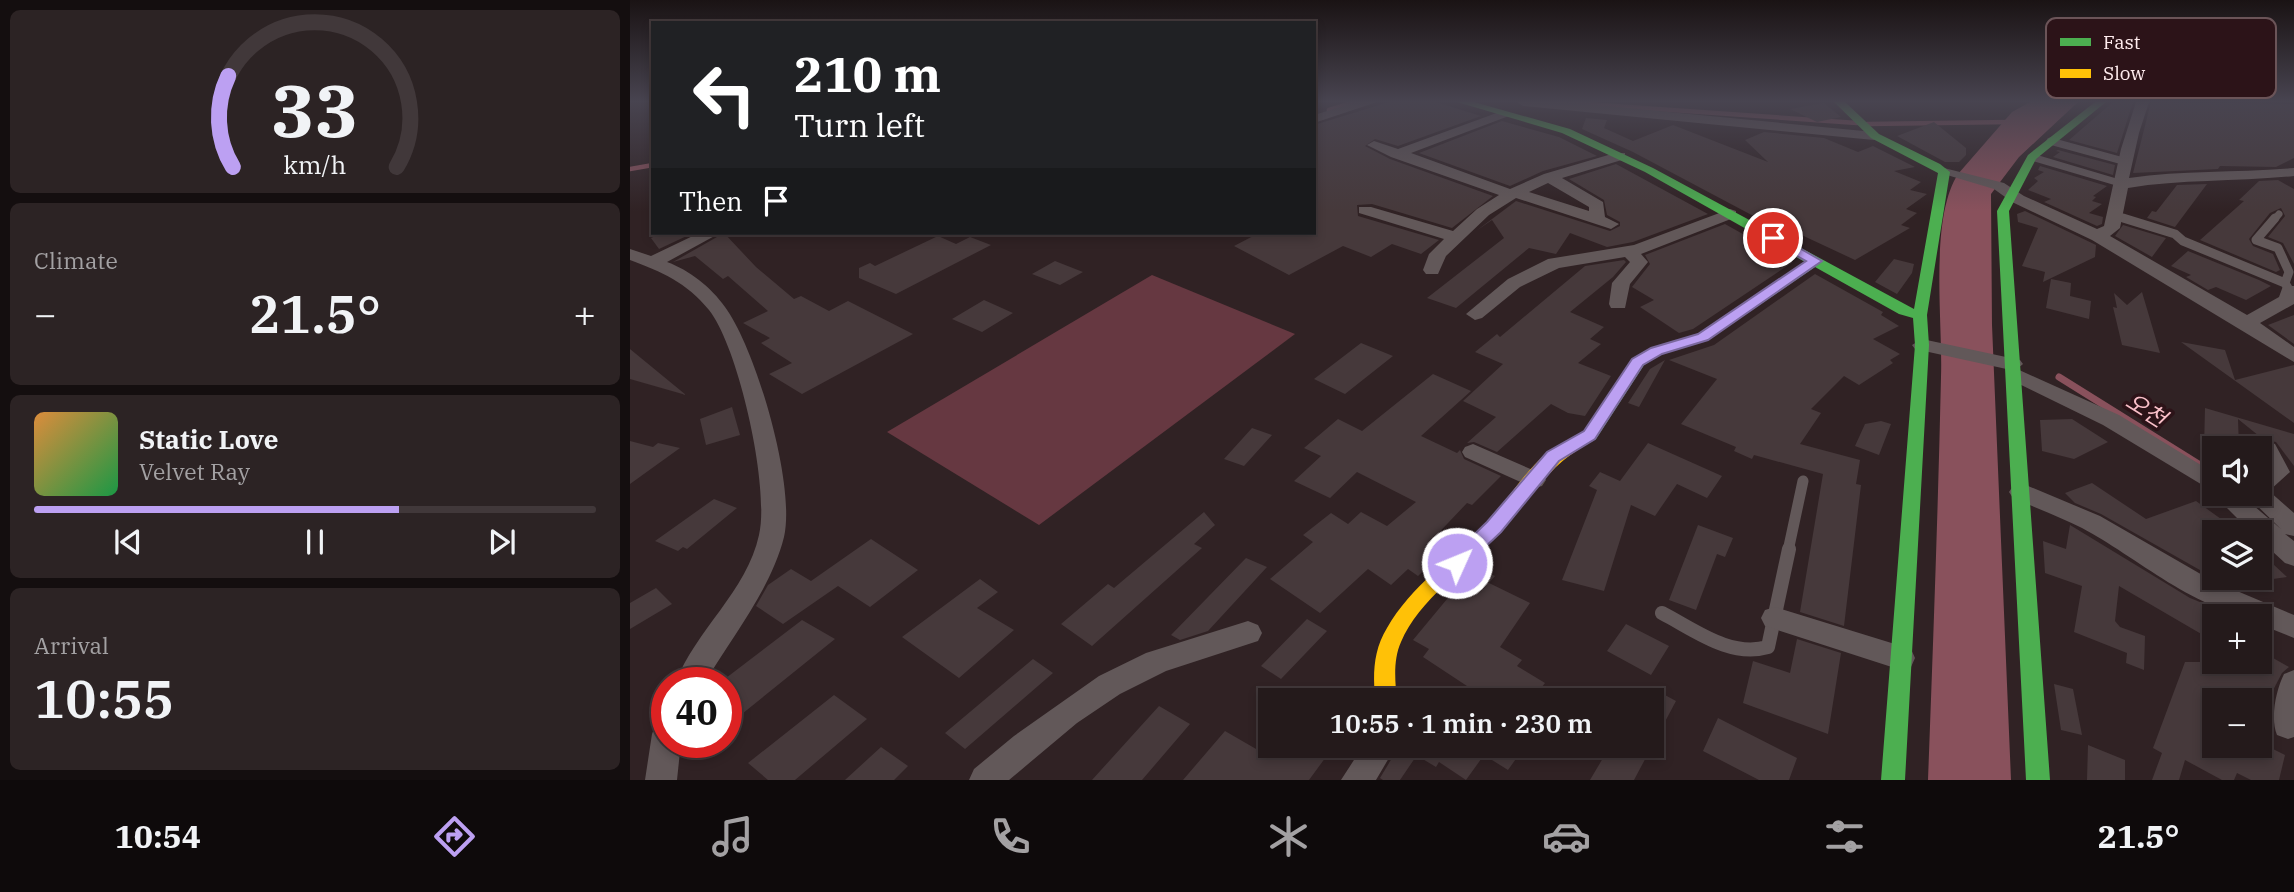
<!DOCTYPE html>
<meta charset="utf-8">
<style>
:root{--surface:#241a1b;--page:#2c2324;--text:#f1f3f6;--muted:#a3a1a3;--line:#41383a;--accent:#bca0f2}
body{margin:0;font-family:"IBM Plex Serif","Noto Sans KR",serif;background:var(--page);color:var(--text);height:100vh;display:flex;flex-direction:column;font-size:26px;white-space:nowrap}
*{box-sizing:border-box;margin:0}
p{font-size:23px;color:var(--muted)}
.icon{flex:none;width:38px;height:38px;fill:none;stroke:currentColor;stroke-width:2;stroke-linecap:round;stroke-linejoin:round}
.map{position:relative;flex:1;overflow:hidden}
.drawer{display:flex;flex-direction:column;gap:10px;padding:10px;background:#140e0f;width:630px}
.drawer>*{flex:none}
.top-card{position:absolute;left:21px;top:21px;width:665px;height:214px;border-radius:0px;box-shadow:0 4px 10px #0003,0 0 0 2px var(--line);background:#202124;color:#fff;overflow:hidden}
.fabs{position:absolute;left:1572px;top:436px;display:grid;gap:14px}
.fabs a{display:grid;place-items:center;width:70px;height:70px;border-radius:0px;background:var(--surface);box-shadow:0 4px 10px #0003,0 0 0 2px var(--line);font-size:35px}
.speed{position:absolute;left:21px;top:667px;display:flex;gap:14px;font-size:35px;font-weight:700;text-align:center}
.speed>*{display:grid;place-content:center;width:91px;height:91px;border-radius:50%;background:var(--surface);box-shadow:0 4px 10px #0003,0 0 0 2px var(--line);line-height:1}
.speed .limit{border:10px solid #d22;background:#fff;color:#111}
.pin{position:absolute;display:grid;place-items:center;width:60px;height:60px;color:#fff;margin:-30px;border:4px solid #fff;border-radius:50%;box-shadow:0 2px 7px #0007}
.me{position:absolute;width:77px;margin:-38px;rotate:46deg;stroke-linejoin:round;filter:drop-shadow(0 0 5px #0008)}
.turn{display:flex;align-items:center;gap:24px;height:147px;padding:0 28px;font-size:32px}
.turn .icon{width:91px;height:91px;stroke-width:2.5}
.turn b{display:block;font-size:49px;line-height:60px}
.then{display:flex;align-items:center;height:66px;padding:0 28px;background:#0003;gap:14px;font-size:26px}
.big{font-size:52px;font-weight:600;line-height:1.1}
.drawer .card{flex:1;display:flex;flex-direction:column;justify-content:center;gap:10px;min-width:0;padding:0 24px;border-radius:10px;background:var(--page)}
.drawer .dial{align-items:center;gap:0}
.dial svg{height:182px;overflow:visible;fill:none;stroke:var(--line);stroke-width:7;stroke-linecap:round;text-anchor:middle}
.dial text{fill:var(--text);stroke:none}
.song{display:flex;align-items:center;gap:21px}
.cover{width:84px;height:84px;border-radius:10px;background:linear-gradient(135deg,hsl(30 70% 55%),hsl(140 70% 35%))}
.played{height:7px;border-radius:4px;background:linear-gradient(90deg,var(--accent) 65%,var(--line) 65%)}
.keys{display:flex;justify-content:space-around;direction:ltr}
.heat{display:flex;justify-content:space-between;align-items:center;font-size:38px;direction:ltr}
.trip{position:absolute;left:628px;top:688px;width:406px;height:70px;border-radius:0px;background:var(--surface);box-shadow:0 4px 10px #0003,0 0 0 2px var(--line);font-weight:600;line-height:70px;text-align:center}
.tab-bar{display:flex;height:112px;justify-content:space-around;align-items:center;background:#0e0a0b;color:var(--muted)}
.tab-bar .icon{width:49px;height:49px}
.tab-bar .active{color:var(--accent)}
.tab-bar b{font-size:32px;color:var(--text)}
main{display:flex;flex:1;min-height:0}
.map>svg:first-child{display:block}
.green{fill:#663841}
.water{fill:#89515c}
.lines{fill:none;stroke-linecap:round;stroke-linejoin:round}
.stream-far1{stroke:#89515c;stroke-width:4.5}
.stream{stroke:#89515c;stroke-width:7}
.building{fill:#46393b}
.lane-far3{stroke:#625859;stroke-width:7}
.lane-far2{stroke:#625859;stroke-width:9}
.lane-far1{stroke:#625859;stroke-width:11}
.lane{stroke:#625859;stroke-width:14}
.street{fill:#625859;fill-rule:evenodd}
.fast{fill:#4caf50;fill-rule:evenodd}
.slow{fill:#ffc107;fill-rule:evenodd}
.route{fill:#bca0f2;stroke:#7a689d;stroke-width:2}
.labels{text-anchor:middle;stroke-width:7;stroke-linejoin:round;paint-order:stroke}
.water-label{font-size:23px;font-style:italic;fill:#f9bfc8;stroke:#2c1318}
.key{fill:#2c1318;stroke:#6b5458;stroke-width:2}
.key-label{font-size:19px;fill:#ffecee}
</style>
<main>
<section class="drawer">
<div class="card dial"><svg viewBox="0 0 100 80">
<path d="M14 69A42 42 0 1 1 86 69"/>
<path d="M14 69A42 42 0 0 1 12 29" stroke="#bca0f2"/>
<text x="50" y="56" font-size="32" font-weight="700">33</text>
<text x="50" y="72" font-size="11">km/h</text>
</svg></div>
<div class="card"><p>Climate</p>
<div class="heat"><a>−</a><b class="big">21.5°</b><a>+</a></div>
</div>
<div class="card">
<div class="song"><i class="cover"></i><div><b>Static Love</b><p>Velvet Ray</p></div></div>
<div class="played"></div>
<div class="keys"><svg class="icon" aria-label="previous" viewBox="0 0 24 24"><path d="M18 5L8 12l10 7zM5 5v14"/></svg><svg class="icon" aria-label="pause" viewBox="0 0 24 24"><path d="M8 5v14M16 5v14"/></svg><svg class="icon" aria-label="next" viewBox="0 0 24 24"><path d="M6 5l10 7-10 7zM19 5v14"/></svg></div>
</div>
<div class="card"><p>Arrival</p><b class="big">10:55</b></div>
</section>
<div class="map">
<svg width="1664" height="780" viewBox="0 0 1664 780">
<rect width="100%" height="100%" fill="#302224"/>
<!-- green -->
<path class="green" d="M522 275 665 334 409 525 257 432Z"/>
<!-- water -->
<path class="water" d="M1400 102H1448L1389 157 1361 194 1362 325 1381 780H1298C1303 646 1308 512 1311 377 1313 323 1299 219 1328 174L1382 112Z"/>
<g class="lines">
<!-- stream-far1 -->
<path class="stream-far1" d="M941 103 1227 123
M699 110 725 102
M1237 124 1380 122
M0 169 23 165"/>
<!-- stream -->
<path class="stream" d="M1429 377 1570 465
M1613 494 1626 502"/>
</g>
<!-- building -->
<path class="building" d="M759 102H806L851 116 768 146 745 139 735 146 760 159 863 196 822 228 742 204 727 205 728 216 809 240 791 254 762 244 741 257 713 246 659 275 604 246 629 233H684V125Z
M1483 102H1503L1487 153 1439 140Z
M1521 102 1664 104V158L1646 167 1590 166 1588 169 1503 173Z
M1194 103 1211 117 1187 122 1160 109Z
M956 118 977 120 974 128 1003 141 1043 125 1138 162 1115 140 1134 132 1194 138 1228 152 1243 146 1285 167 1264 171 1291 182 1280 190 1297 194 1276 209 1287 213 1271 225 1280 228 1225 260 1133 217 1131 220 1003 152 952 129Z
M872 121 929 137 967 156 913 171 880 186 789 153Z
M1304 122 1336 148V155L1329 162H1315L1267 136Z
M1428 150 1485 165 1483 175 1423 157 1430 152 1426 151Z
M986 164 1078 214 1003 242 977 247 940 233 926 254 899 248 826 308 797 298 874 238 862 220 846 231 886 201 980 231 990 226V222L977 215 974 200 939 179Z
M1410 166 1477 186 1463 196 1466 197 1462 201 1472 204 1459 213 1473 217 1472 224 1467 226 1414 202 1421 199 1398 190 1408 181 1404 178 1414 172 1408 170Z
M1648 180 1664 189V264L1653 243 1638 237 1655 216 1651 208 1640 213 1619 239 1623 246 1643 254 1650 270 1646 272 1570 240 1614 201 1609 200 1629 181Z
M1577 184 1545 227 1517 218 1522 211 1526 212 1547 185Z
M1395 211 1466 245 1465 257 1413 282 1415 272 1392 266 1408 228 1388 222 1387 214Z
M1095 224 1163 262 1063 329 1049 333 1010 307 1024 300 1002 287 1020 264 1015 255Z
M1493 225 1536 238 1522 257 1485 236Z
M32 233H63L29 249 21 238Z
M94 233 126 267 164 299 171 296 199 311 218 301 283 334 172 394 139 374 162 363 131 343 140 338 113 323 138 311 98 276 93 279 65 256 43 262Z
M308 236 326 244 340 237 361 245 266 294 229 278V268L240 263 245 266Z
M1558 251 1629 280 1641 286 1616 300 1586 287 1578 290 1556 277 1561 275 1541 266Z
M1264 259 1284 264 1282 273 1267 294 1245 282Z
M994 260 996 262 983 277 940 312 974 327 960 339 971 344 948 363 981 376 955 416 938 413 921 404 867 452 844 442 837 443 866 417 833 401 873 364 845 352 867 334 870 337 955 266Z
M425 261 453 272 430 285 402 274Z
M1185 274 1253 312 1251 315 1269 326 1243 339 1270 354 1260 360 1263 363 1229 385 1214 376 1181 409 1191 413 1170 444 1230 460 1226 484 1231 485 1214 626 1170 612 1193 474 1124 455 1122 459 1104 451 1106 447 1051 424 1087 379 1039 360 1084 345Z
M1421 279 1441 283 1440 296 1461 301 1459 319 1416 308Z
M1512 292 1530 353 1492 345 1483 307 1487 308 1484 293 1497 305Z
M354 300 383 313 352 332 322 319Z
M1664 315V344L1638 325Z
M1551 342 1595 350 1605 380 1664 365V423Z
M731 343 763 356 715 394 684 379Z
M0 349 56 395 0 379Z
M1035 360 1009 407 998 403 1020 369Z
M803 374 841 391 791 436 827 453 830 450 834 459 871 476 842 505 837 503 800 542 814 551 788 576 778 569 761 585 738 569 690 613 640 579 683 542 673 535 701 513 718 524 731 512 757 526 786 502 727 472 700 498 664 481 691 456 674 448 708 419 732 431Z
M102 407 110 435 76 445 70 419Z
M1575 408 1664 434V466L1646 442 1634 440 1608 419 1609 448H1574Z
M1442 419 1478 442 1444 459 1412 451 1410 420Z
M1251 421 1261 424 1249 455 1225 446 1235 424Z
M622 428 642 435 614 466 594 459Z
M0 441 23 447 28 443 50 448 0 484Z
M1018 443 1092 476 1077 498 1047 484 1025 516 1001 505 974 591 932 580 967 490 959 486 970 472 990 481Z
M1462 483 1516 519 1566 501 1591 519 1608 532H1584V578L1471 514 1445 503 1435 493Z
M84 499 107 508 57 549 53 547 48 551 25 541Z
M574 512 585 525 564 544 572 548 462 646 431 624 478 584 484 588Z
M1068 525 1103 538 1095 557 1087 554 1066 610 1039 600Z
M1440 525 1560 598 1592 611 1584 616V621L1573 635 1489 586 1485 621 1490 627 1515 636 1514 670 1496 663 1497 653 1444 632 1452 586 1415 573 1413 541 1436 549Z
M241 539 288 570 240 607 208 586 153 624 126 606 138 585 161 569 181 581Z
M1629 551 1657 577 1629 581Z
M616 558 637 567 578 631 550 640 541 635Z
M848 568 865 576 859 583 900 603 870 647 892 660 887 666 915 683 902 700H826L837 686 793 657 799 649 783 640 822 593Z
M350 579 368 592 347 608 384 630 329 678 272 637Z
M26 588 42 604 0 629V603Z
M677 619 697 631 651 679 631 666Z
M172 620 205 639 107 718 96 710V678Z
M996 624 1039 646 1021 675 977 651Z
M1167 639 1211 653 1198 734 1113 703 1123 661 1160 673Z
M1629 650 1659 667 1652 673 1638 700H1584V746H1637L1655 755 1649 780H1621L1607 773 1604 780H1592L1555 760 1549 780H1522L1532 753 1523 748 1555 662H1582L1612 672 1617 662H1629Z
M403 659 423 673 335 749 315 733Z
M1424 684 1443 689 1452 735 1431 730Z
M1022 688 1046 701 1004 780H960L973 758 952 746H1022Z
M204 695 237 719 165 780H138L118 763Z
M529 706 560 724 512 780H462Z
M1088 718 1167 758 1159 780H1129L1073 751Z
M595 731 633 753 639 746H704L679 780H553Z
M1458 745 1495 760V780H1457Z
M771 746H887L882 752 888 756 878 770 854 755 836 780 809 762 806 767Z
M251 747 278 766 264 780H215Z
M768 748 785 758 770 780H753L750 778Z"/>
<g class="lines">
<!-- lane-far3 -->
<path class="lane-far3" d="M1420 141 1493 161
M1402 157 1493 184
M1485 216 1499 220
M1644 220 1649 214"/>
<!-- lane-far2 -->
<path class="lane-far2" d="M1493 218 1545 234 1553 241 1655 283
M1645 218 1626 240 1648 248 1659 272 1655 283 1658 288"/>
<!-- lane-far1 -->
<path class="lane-far1" d="M1158 551 1173 481"/>
<!-- lane -->
<path class="lane" d="M1032 613C1065 630 1100 658 1138 647L1159 549"/>
<!-- street -->
<path class="street" d="M727 102H747L684 123V115Z
M887 102H935L1244 132 1251 136 1244 140 893 106Z
M1506 102H1519L1509 133 1499 178C1554 170 1609 173 1664 168V176C1608 182 1553 179 1498 188L1490 228 1480 236 1617 315 1649 297 1653 286H1664V304L1630 323 1664 347V362L1462 240 1382 202 1364 189 1307 172 1314 168 1374 183 1394 196 1467 229 1474 226 1491 149Z
M872 111 884 114 781 153 880 189 914 174 985 153H995V159L932 178 973 202 975 217 989 224 981 229 975 227 886 198 859 215 816 256 808 274H796L793 270 799 254 814 239 729 213V207H741L823 231 847 209 869 195 761 157 737 145 744 141 768 149ZM918 183 959 207V211L899 192Z
M1100 209 1106 211V217L1011 254 1018 262 1000 284 995 308H981L979 304 982 283 1000 262 995 257 929 268 890 287 852 318 845 320 836 314 878 279 918 259 1004 245Z
M69 233H90L37 262C59 270 81 287 95 307 126 349 166 485 154 537 141 589 102 637 75 682H46C65 631 117 591 129 535 140 488 109 348 79 310 56 282 32 272 0 260V249L21 256Z
M1292 339 1390 360 1393 364 1387 369 1489 415 1584 473V492L1473 425 1379 379 1376 375 1381 370 1285 349 1282 345Z
M1637 441 1645 444 1660 472 1639 491 1664 513V536L1655 534 1664 541V566L1655 563 1629 539V532H1621L1583 494H1610L1651 529 1615 494H1629V474L1635 470 1629 448H1626Z
M843 444 912 474 916 480 912 486 904 488 835 457 832 452 835 447Z
M1391 483 1470 516 1581 580 1664 615V638L1629 624V616C1571 616 1504 555 1452 528 1430 517 1406 508 1383 498L1379 492 1383 486Z
M1145 607 1281 649 1285 658 1281 667 1271 670 1135 626 1131 618 1135 610Z
M618 621 628 625 632 633 628 641 536 671 490 694 447 723 379 780H339L344 769 384 736 469 676 516 653Z
M1664 670V737L1658 739 1647 735C1640 718 1646 690 1654 674Z
M37 720V742H51L47 780H15L22 734 26 724Z
M733 746H766L746 780H711Z"/>
<!-- fast -->
<path class="fast" d="M827 102H844L940 129 1023 168 1284 309 1308 173 1241 138 1204 102H1215L1249 134 1310 164 1320 172 1297 315 1299 345 1275 780H1251L1285 345 1283 318 1269 314 1185 267 1078 340 1031 354 1014 365 966 439 949 449H937L935 445 954 431 1003 359 1021 348 1068 334 1175 262 1015 172 932 133Z
M1465 102H1476L1406 159 1379 211 1420 780H1396L1367 211 1398 155Z"/>
<!-- slow -->
<path class="slow" d="M943 439 949 441 951 445 949 449C914 471 896 505 868 535 838 566 788 601 771 642 763 660 765 681 767 700H745C743 674 743 651 757 628 781 586 823 558 856 524 882 497 905 450 943 439Z"/>
</g>
<!-- sky -->
<linearGradient id="sky" x2="0" y2="1"><stop stop-color="#1a1314"/><stop offset="0.48" stop-color="#484450"/><stop offset="1" stop-color="#484450" stop-opacity="0"/></linearGradient>
<rect width="1664" height="211" fill="url(#sky)"/>
<!-- route -->
<path class="route" d="M1138 235H1147L1192 261 1078 340 1032 354 1013 365 965 439 929 461 871 532 833 568H820L817 563 820 558 857 522 917 452 954 431 1002 359 1021 348 1068 334 1176 261 1138 240Z"/>
<g class="labels">
<!-- water labels -->
<g class="water-label">
<text transform="translate(1516 410) rotate(32)" y="8">오천</text>
</g>
</g>
<!-- legend -->
<rect x="1416" y="18" width="230" height="80" rx="10" class="key"/>
<rect x="1430" y="38" width="31" height="8" fill="#4caf50"/>
<rect x="1430" y="69" width="31" height="9" fill="#ffc107"/>
<g class="key-label">
<text x="1473" y="49">Fast</text>
<text x="1473" y="80">Slow</text>
</g>
</svg>
<div class="fabs">
<a><svg class="icon" aria-label="sound" viewBox="0 0 24 24"><path d="M4 9h4l5-4v14l-5-4H4zM17 9q2 3 0 6"/></svg></a>
<a><svg class="icon" aria-label="layers" viewBox="0 0 24 24"><path d="M12 4l9 5-9 5-9-5zM3 14l9 5 9-5"/></svg></a>
<a>+</a>
<a>−</a>
</div>
<div class="speed"><div class="limit">40</div></div>
<div class="pin" style="left:1143px;top:238px;background:#d93025"><svg class="icon" aria-label="arrive" viewBox="0 0 24 24"><path d="M6 21V4h12l-3 4 3 4H6"/></svg></div>
<svg class="me" style="left:827px;top:563px" viewBox="-20 -20 40 40"><circle r="17" fill="#bca0f2" stroke="#fff" stroke-width="3"/><path d="M0-11L8 9 0 5-8 9z" fill="#fff"/></svg>
<div class="trip">10:55 · 1 min · 230 m</div>
<div class="top-card">
<div class="turn"><svg class="icon" aria-label="left" viewBox="0 0 24 24"><path d="M17 20v-9H6M10 6l-5 5 5 5"/></svg><div><b>210 m</b>Turn left</div></div>
<div class="then">Then<svg class="icon" aria-label="arrive" viewBox="0 0 24 24"><path d="M6 21V4h12l-3 4 3 4H6"/></svg></div>
</div>
</div>
</main>
<nav class="tab-bar">
<b>10:54</b>
<svg class="icon active" aria-label="directions" viewBox="0 0 24 24"><path d="M12 3l9 9-9 9-9-9zM9 14v-3h6M13 9l2 2-2 2"/></svg>
<svg class="icon" aria-label="music" viewBox="0 0 24 24"><path d="M9 18V5l10-2v13"/><circle cx="6" cy="18" r="3"/><circle cx="16" cy="16" r="3"/></svg>
<svg class="icon" aria-label="phone" viewBox="0 0 24 24"><path d="M5 4h4l2 5-3 2q2 4 5 5l2-3 5 2v4C11 20 4 13 5 4z"/></svg>
<svg class="icon" aria-label="climate" viewBox="0 0 24 24"><path d="M12 3v18M4 7l16 10M4 17L20 7"/></svg>
<svg class="icon" aria-label="car" viewBox="0 0 24 24"><path d="M5 17H2v-5l4-1 3-4h7l3 4 3 1v5h-3M9 17h6M6 11h13"/><circle cx="7" cy="17" r="2"/><circle cx="17" cy="17" r="2"/></svg>
<svg class="icon" aria-label="filters" viewBox="0 0 24 24"><path d="M4 7h16M4 17h16"/><circle cx="9" cy="7" r="2"/><circle cx="15" cy="17" r="2"/></svg>
<b>21.5°</b>
</nav>
